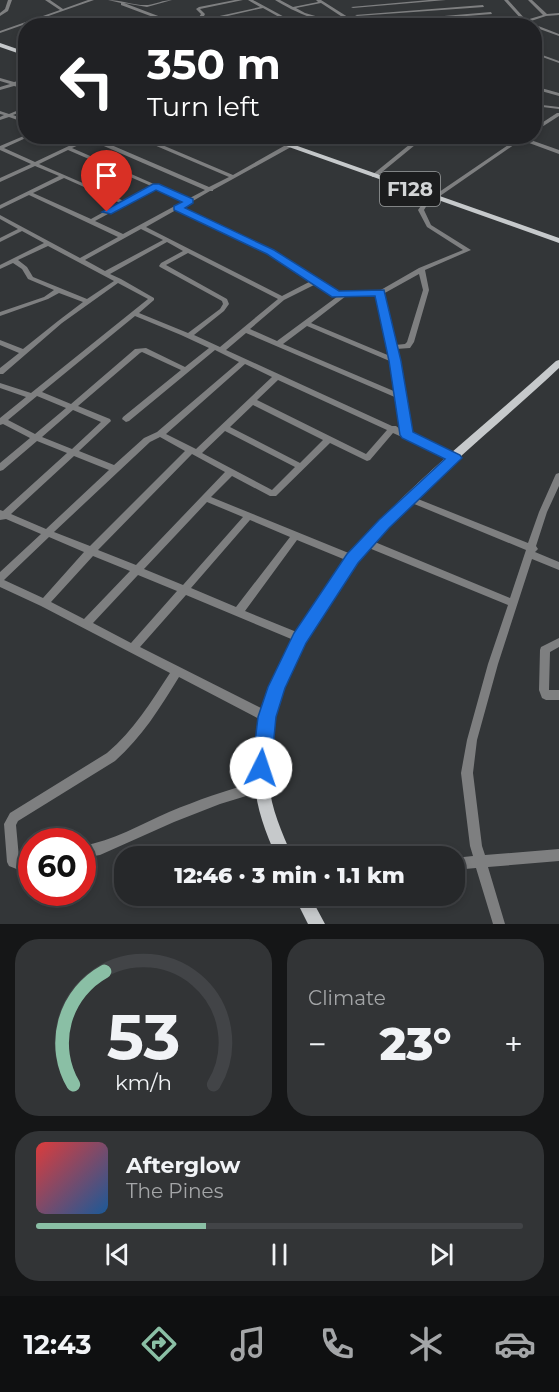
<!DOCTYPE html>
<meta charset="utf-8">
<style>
:root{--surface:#26282a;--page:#323436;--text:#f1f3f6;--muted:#a4a6a8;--line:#424447;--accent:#8abfa5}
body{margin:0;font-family:Montserrat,sans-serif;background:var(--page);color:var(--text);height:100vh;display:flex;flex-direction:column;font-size:22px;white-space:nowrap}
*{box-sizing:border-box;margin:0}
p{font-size:20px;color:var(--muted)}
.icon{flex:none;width:33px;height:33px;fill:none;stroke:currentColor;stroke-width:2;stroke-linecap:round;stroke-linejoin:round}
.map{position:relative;height:924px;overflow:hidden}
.details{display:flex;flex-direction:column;gap:15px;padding:15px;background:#151617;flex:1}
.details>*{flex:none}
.top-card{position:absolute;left:18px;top:18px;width:524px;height:126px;border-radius:24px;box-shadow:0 3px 9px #0003,0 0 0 2px var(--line);background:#202124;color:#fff;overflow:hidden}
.speed{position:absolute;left:18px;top:828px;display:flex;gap:12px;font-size:30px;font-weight:700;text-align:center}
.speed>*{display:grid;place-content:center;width:78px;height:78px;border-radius:50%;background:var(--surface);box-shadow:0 3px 9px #0003,0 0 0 2px var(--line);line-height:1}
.speed .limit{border:9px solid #d22;background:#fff;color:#111}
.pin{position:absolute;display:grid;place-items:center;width:51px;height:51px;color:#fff;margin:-62px -26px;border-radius:50% 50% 50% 0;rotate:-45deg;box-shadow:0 0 6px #0007}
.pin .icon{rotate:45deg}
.me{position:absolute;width:66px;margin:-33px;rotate:4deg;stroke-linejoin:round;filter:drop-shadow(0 0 4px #0008)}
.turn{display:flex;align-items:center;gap:21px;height:126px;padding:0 30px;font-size:27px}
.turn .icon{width:78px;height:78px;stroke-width:2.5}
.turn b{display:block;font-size:42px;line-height:51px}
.big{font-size:45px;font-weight:800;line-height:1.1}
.details .tile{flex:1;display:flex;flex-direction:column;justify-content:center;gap:9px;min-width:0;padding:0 21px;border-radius:24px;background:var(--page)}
.details .dial{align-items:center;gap:0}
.dial svg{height:156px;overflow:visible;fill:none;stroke:var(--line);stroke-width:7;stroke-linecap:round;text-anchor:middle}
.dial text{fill:var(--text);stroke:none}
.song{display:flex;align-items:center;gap:18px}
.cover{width:72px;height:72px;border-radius:9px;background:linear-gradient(135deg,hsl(0 70% 55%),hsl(210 70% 35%))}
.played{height:6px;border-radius:3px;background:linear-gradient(90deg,var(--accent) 35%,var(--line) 35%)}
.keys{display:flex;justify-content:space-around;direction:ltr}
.heat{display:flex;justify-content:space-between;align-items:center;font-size:33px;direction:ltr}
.details .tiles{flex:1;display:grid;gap:15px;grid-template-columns:1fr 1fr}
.tile:last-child{grid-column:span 2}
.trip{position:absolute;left:114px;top:846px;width:351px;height:60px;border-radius:24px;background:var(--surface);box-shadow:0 3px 9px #0003,0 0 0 2px var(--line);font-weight:800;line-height:60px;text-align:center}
.tabs{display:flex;height:96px;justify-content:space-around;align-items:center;background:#0f1011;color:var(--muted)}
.tabs .icon{width:42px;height:42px}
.tabs .current{color:var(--accent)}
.tabs b{font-size:27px;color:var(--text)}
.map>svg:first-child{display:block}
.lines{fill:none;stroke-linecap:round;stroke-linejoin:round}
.minor{fill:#7e7f80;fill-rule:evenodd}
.major{fill:#c6c9cb;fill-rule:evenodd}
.route{fill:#1a73e8;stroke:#114b97;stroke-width:1.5}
.labels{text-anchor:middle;stroke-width:6;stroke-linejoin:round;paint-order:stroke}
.shield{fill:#1c1d1e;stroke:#9c9e9f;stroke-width:1.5}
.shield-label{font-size:20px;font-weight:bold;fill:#d3d5d6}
</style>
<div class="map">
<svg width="559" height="924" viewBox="0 0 559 924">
<rect width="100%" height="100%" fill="#333638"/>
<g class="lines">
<!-- minor -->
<path class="minor" d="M8 0H12L8 11 0 16V13L5 9Z
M45 0H50L63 9 88 0H94L0 33V31L60 10Z
M108 0C121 0 135 6 148 5 156 4 163 0 172 0L147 7 124 3 174 22 195 16 199 17 201 14 196 9 199 7 235 0H243L200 9 205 14 203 18 206 19 260 7 248 0H253L301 26H295L263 8 210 20 227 26H219L195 18 178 23 184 26H177L121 5V3Z
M275 0H280L293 7 318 2 316 0H321L362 26H356L321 3 296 8 305 13 350 26C326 26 294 12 275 0Z
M429 0H446L353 8 351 7Z
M504 0H508L526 20 543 15 528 0H532L547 14 559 13V15L546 16 528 22 559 34V36L534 27V26L524 24 518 26H511L523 21Z
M483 5 484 7 357 16 355 15Z
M491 12 492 14 364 24 362 23Z
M498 19 499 21 452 26H432Z
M534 52 559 61V63L534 54Z
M0 78 14 82 26 79V82L19 84 26 86V89L14 86 0 90V87L10 84 0 81Z
M534 86 559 93V96L534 89Z
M534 104 559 107V109L534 106Z
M26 107V110L13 115 26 120V123L9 117 0 120V117L4 115 0 114V111L9 114Z
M557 113H559V116L534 132V128Z
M26 135V136L28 137 4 148 35 162 73 144 58 136H65L77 142 89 136H96L95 138 209 187 229 177 133 136H141L233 175 284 146 282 145 291 136H297L289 145H291V147L213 190V191H210L181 208 273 251 337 292 379 291 419 268 463 250 427 227 418 210 423 203 517 139 515 136H526L525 138 559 150V154L521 140 427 205 424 210 431 225 471 250 425 270 429 290 414 342 410 348 396 349 410 434 458 456 459 458 458 460H452L393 433 370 460 367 461 330 443 276 496H270L232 476 211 497 356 556 358 559 356 562 353 563 297 540 245 611 304 635 305 638 304 641 300 642 296 641 186 595 140 647 271 713 272 717 271 721 267 722 263 721 179 677C160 708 142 737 115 761L18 821 16 825 19 858 32 857V869L19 870 9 866 7 862 4 824 10 813 107 753C134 730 151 702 170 673L41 606 0 587V572L41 534 6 519 0 520V510L3 511 67 453 37 441 3 470 0 471V463L30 438 3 424 0 425V418L26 397 0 388V383L31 393 148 299 118 283 62 323 3 374H0V368L19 353 0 345V340L23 349 58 321 83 302 59 293 48 299 0 316V312L44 297 54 290 28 279 22 269 13 263 0 269V265L44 243 22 231 0 242V238L18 229 0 219V215L80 258 118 237 29 195 0 209V205L59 176 35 166 0 182V178L31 164 0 150V146ZM90 140 205 190 188 199 72 148ZM68 150 151 186 124 201 39 164ZM64 178 120 203 91 219 33 193ZM156 188 184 201 123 234 95 221ZM176 210 269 253 311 281 282 296 146 227ZM141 229 163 240 105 271 85 260ZM167 242 183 251 161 263 159 266 160 267 222 301 223 304 220 309 188 333 139 313 154 300V298L121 279 110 274ZM48 246 114 281 87 299 33 277 27 267 18 260ZM188 253 278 299 220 347 194 335 224 311 229 304 227 299 166 265ZM419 274 423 290 407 342 405 344 395 345 383 294ZM316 284 334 295 338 296 277 341 250 329 284 300ZM377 295 390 356 311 323 346 296ZM135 316 181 335 209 348 185 367 146 348 135 349 71 404 42 392ZM307 326 392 362 396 392 283 344ZM246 333 397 398 401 430 396 426H392L226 350ZM215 350 239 362 157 432 144 438 114 465 79 451 111 421 110 419 78 406 140 353 142 352 181 370 123 417 122 419 126 422 129 421ZM245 364 272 377 196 449 166 434ZM278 380 387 430 366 454 257 400ZM37 396 66 408 35 434 8 420ZM253 405 323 440 300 463 230 427ZM73 410 101 422 72 449 42 437ZM225 431 295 467 272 490 202 453ZM160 437 185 451 90 546 54 532 150 442ZM192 454 225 472 136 565 98 550ZM74 456 109 470 46 529 11 514ZM207 502 243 517 183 585 144 569ZM250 520 290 537 236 607 191 588ZM49 537 84 552 43 598 4 580ZM93 556 130 571 84 619 51 602ZM138 575 177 591 131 643 93 623Z
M420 136H426L376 177H372V175Z
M559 473V486L547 512 536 546 538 549 535 552 559 562V570L532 559 498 664 477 740 473 773 482 846 485 855 559 849V861L488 867 505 924H493L476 868 454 870V858L473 856 470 846 461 773 467 740 488 664 508 605 364 546 362 543 364 540 367 539 370 540 510 598 526 550 407 501 406 499 407 497H413L528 543 539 512 555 476 556 474Z
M559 638V647L550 652 549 690H559V700H546L542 698 539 690 540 650 541 647Z
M262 780 266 782 268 786 266 790 220 804 174 822 100 855 82 858V846C113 841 141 824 169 812 200 799 230 789 262 780Z"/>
<!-- major -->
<path class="major" d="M0 43 26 52V56L0 47Z
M258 136H269L559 238V243Z
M559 360V368C490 433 413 492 354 567 339 585 328 605 316 624 287 672 266 725 269 783 271 809 282 832 292 856H276C266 833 256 808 255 783 251 723 276 667 307 617 319 598 331 578 345 560 406 485 485 426 556 361Z
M294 896H310L325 924H308Z"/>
</g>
<!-- route -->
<path class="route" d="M153 184H159L193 199V203L185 208 274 250 339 291 384 290 401 361 413 432 460 455 462 458 389 528 358 563 306 643 285 688 276 717 271 768 268 775 261 778 255 775 252 768 258 717 268 687 294 633 347 554 379 520 445 459 402 438 400 435 389 361 375 296 332 297 267 254 174 210V206L182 202 156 190 111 214 102 212Z"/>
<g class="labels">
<!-- shield labels -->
<rect class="shield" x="380" y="172" width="60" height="34" rx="4.5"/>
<g class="shield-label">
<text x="410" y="196">F128</text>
</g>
</g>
</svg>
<div class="speed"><div class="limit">60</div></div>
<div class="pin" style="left:107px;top:212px;background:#d93025"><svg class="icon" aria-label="arrive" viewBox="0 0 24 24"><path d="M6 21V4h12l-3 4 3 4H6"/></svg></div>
<svg class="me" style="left:261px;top:768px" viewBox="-20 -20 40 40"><circle r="19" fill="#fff"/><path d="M0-13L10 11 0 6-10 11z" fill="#1a73e8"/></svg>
<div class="trip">12:46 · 3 min · 1.1 km</div>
<div class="top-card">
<div class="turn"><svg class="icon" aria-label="left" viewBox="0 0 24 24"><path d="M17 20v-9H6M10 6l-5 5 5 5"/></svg><div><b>350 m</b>Turn left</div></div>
</div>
</div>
<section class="details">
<div class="tiles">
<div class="tile dial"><svg viewBox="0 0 100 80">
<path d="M14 69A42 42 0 1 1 86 69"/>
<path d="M14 69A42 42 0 0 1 30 11" stroke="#8abfa5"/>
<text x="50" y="56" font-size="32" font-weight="700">53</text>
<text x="50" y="72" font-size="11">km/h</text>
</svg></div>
<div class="tile"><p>Climate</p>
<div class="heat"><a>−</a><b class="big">23°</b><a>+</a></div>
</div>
<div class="tile">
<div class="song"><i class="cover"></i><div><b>Afterglow</b><p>The Pines</p></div></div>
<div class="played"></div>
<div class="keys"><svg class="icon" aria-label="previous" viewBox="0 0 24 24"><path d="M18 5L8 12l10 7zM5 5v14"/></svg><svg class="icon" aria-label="pause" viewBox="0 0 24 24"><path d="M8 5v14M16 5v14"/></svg><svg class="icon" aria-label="next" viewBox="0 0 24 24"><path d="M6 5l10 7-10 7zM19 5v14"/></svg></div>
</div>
</div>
</section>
<nav class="tabs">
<b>12:43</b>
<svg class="icon current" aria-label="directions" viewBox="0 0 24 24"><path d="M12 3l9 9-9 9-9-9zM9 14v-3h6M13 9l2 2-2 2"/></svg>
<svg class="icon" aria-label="music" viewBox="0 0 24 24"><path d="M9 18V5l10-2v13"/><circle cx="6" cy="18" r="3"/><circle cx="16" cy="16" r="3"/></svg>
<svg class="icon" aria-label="phone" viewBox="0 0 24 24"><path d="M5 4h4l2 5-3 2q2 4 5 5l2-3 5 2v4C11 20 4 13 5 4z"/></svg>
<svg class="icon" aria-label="climate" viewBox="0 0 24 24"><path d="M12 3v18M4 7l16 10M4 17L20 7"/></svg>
<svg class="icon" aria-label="car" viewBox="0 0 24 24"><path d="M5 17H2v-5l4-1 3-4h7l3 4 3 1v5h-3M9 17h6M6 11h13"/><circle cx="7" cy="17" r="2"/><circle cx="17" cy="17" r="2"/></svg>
</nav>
